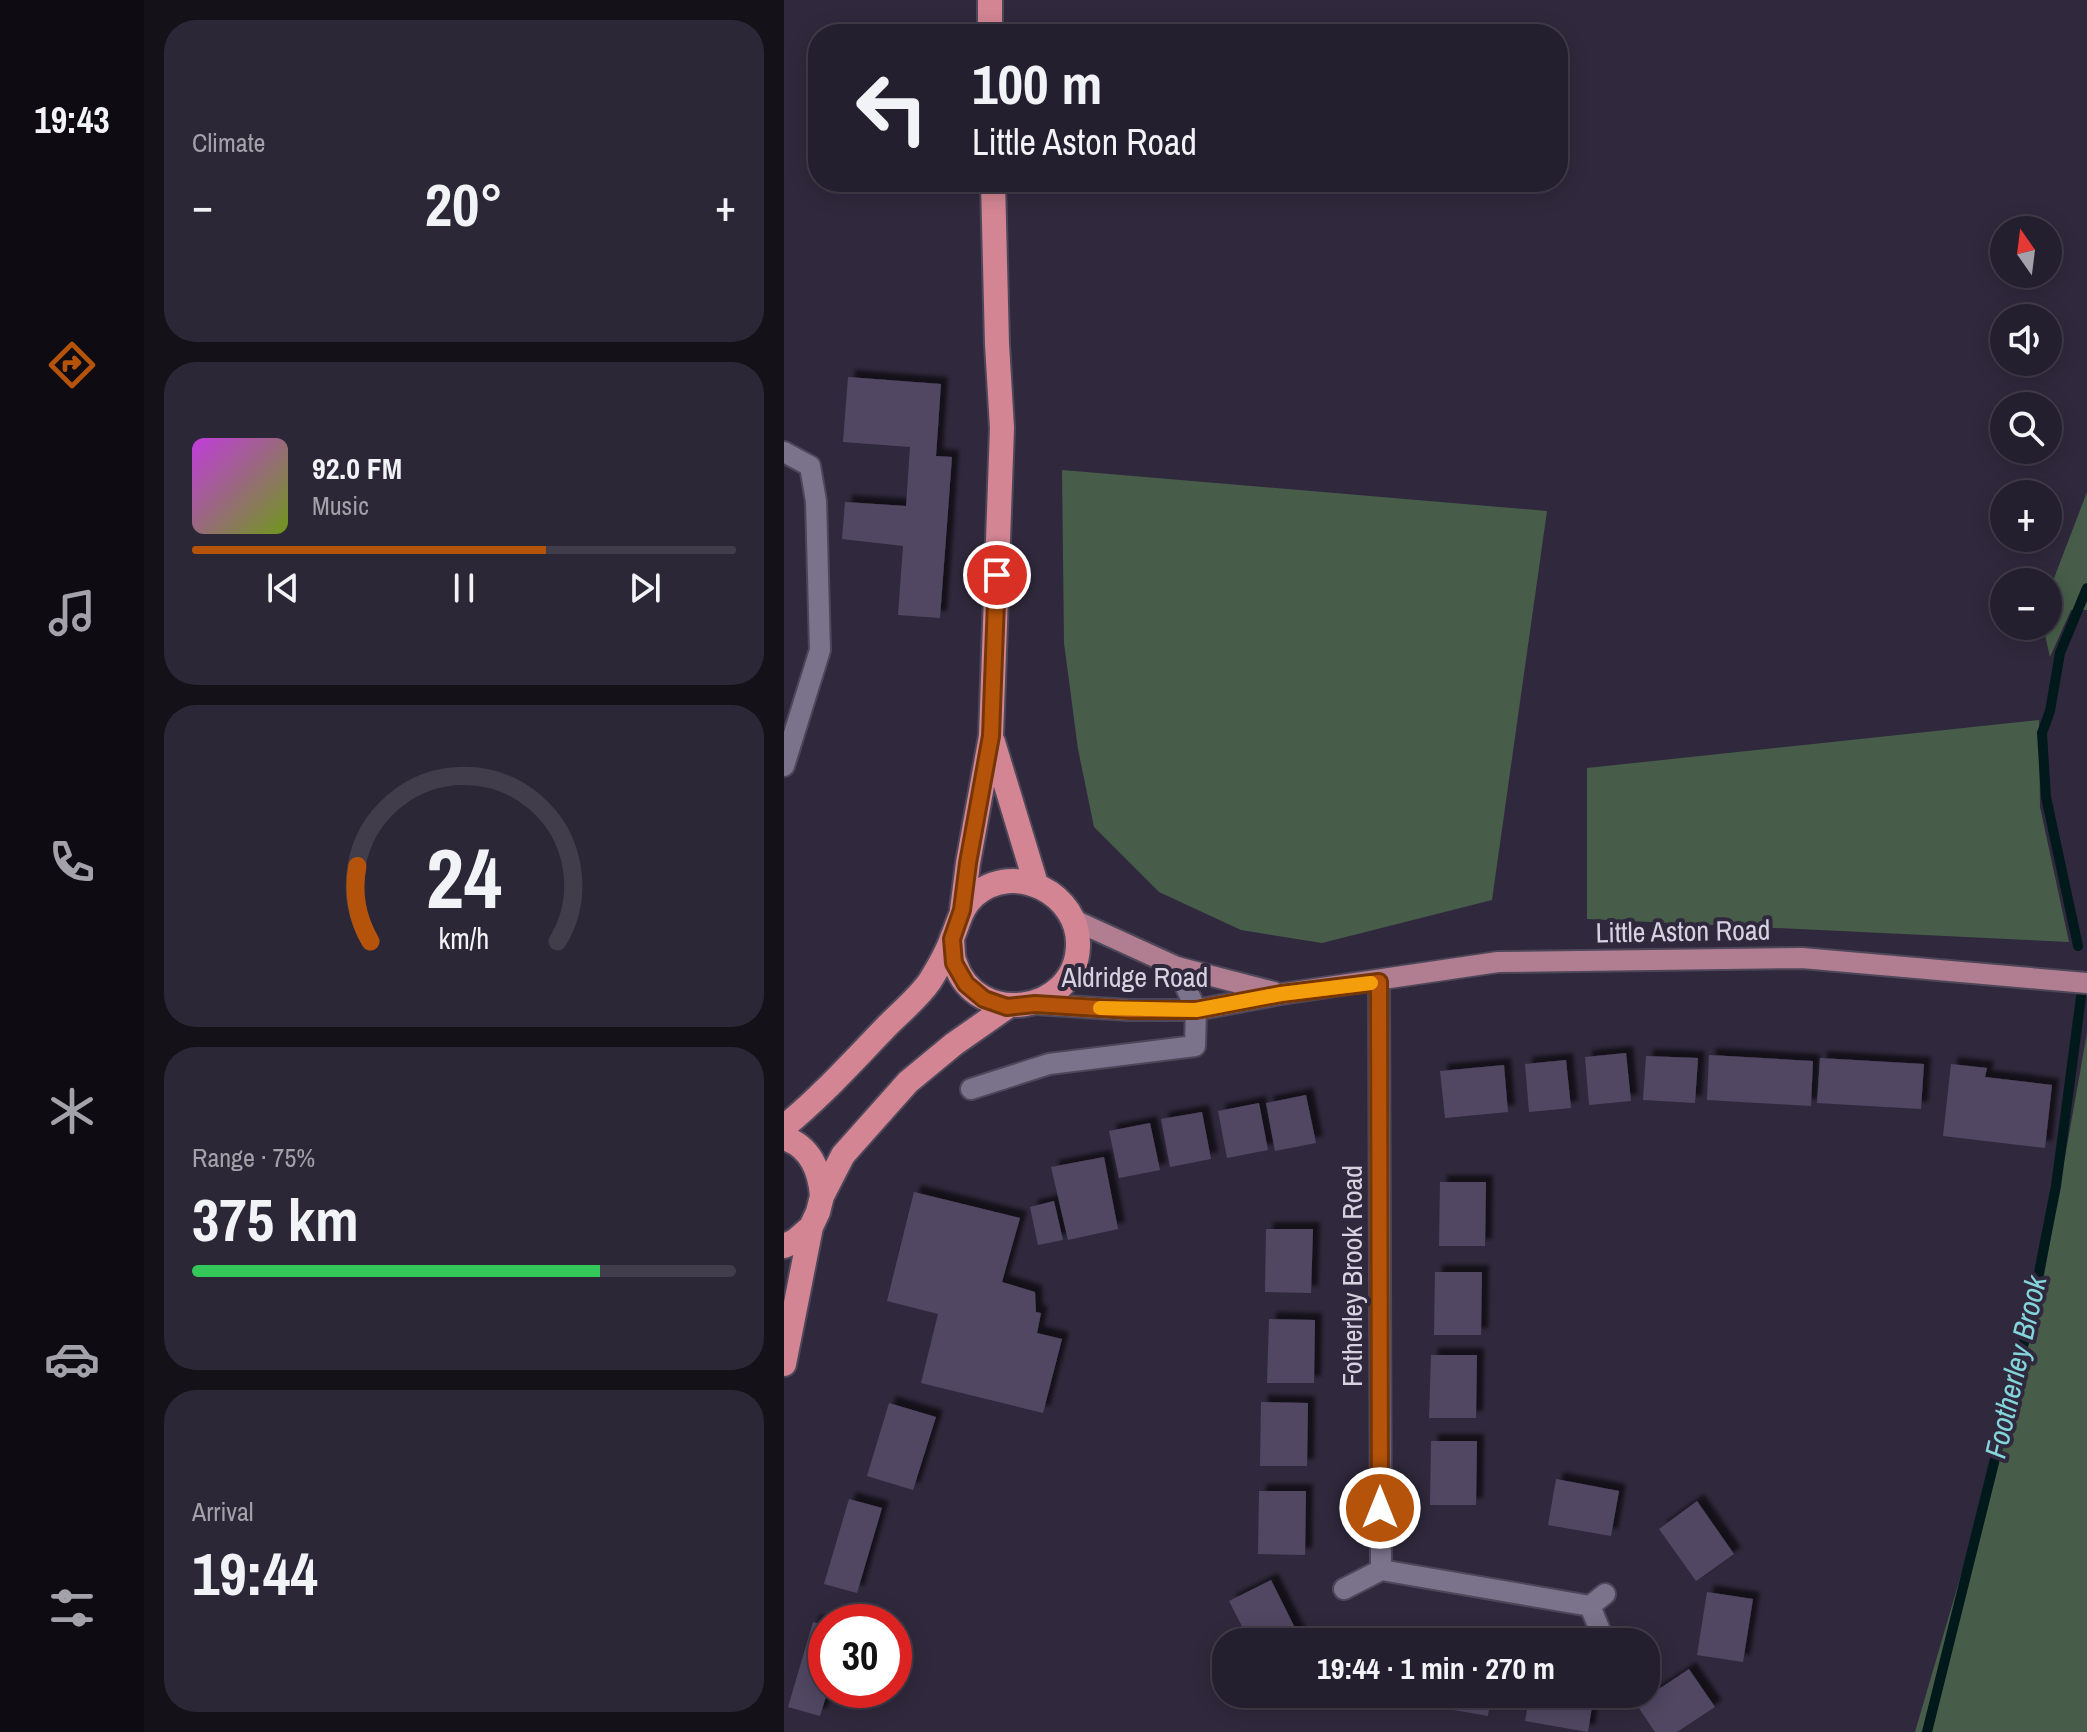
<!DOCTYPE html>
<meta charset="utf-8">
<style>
:root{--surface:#241f2e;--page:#2c2736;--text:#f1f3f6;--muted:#a3a2aa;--line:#413d4a;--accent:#b45309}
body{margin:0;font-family:"Archivo Narrow",sans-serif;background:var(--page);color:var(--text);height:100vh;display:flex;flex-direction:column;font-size:30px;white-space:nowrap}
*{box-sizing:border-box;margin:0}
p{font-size:26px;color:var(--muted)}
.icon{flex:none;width:44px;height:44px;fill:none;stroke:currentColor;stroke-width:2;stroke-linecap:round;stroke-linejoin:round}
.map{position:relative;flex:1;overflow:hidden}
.side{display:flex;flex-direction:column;gap:20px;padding:20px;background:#141119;width:640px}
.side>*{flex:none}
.hud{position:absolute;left:24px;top:24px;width:760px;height:168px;border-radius:32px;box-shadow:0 4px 20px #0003,0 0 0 2px var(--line);background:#241f2e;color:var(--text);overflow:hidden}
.needle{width:52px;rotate:346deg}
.controls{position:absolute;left:1206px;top:216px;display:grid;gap:16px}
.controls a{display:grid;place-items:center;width:72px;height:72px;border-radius:50%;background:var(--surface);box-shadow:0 4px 20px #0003,0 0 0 2px var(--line);font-size:40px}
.speed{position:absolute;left:24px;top:1604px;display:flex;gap:16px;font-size:40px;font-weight:700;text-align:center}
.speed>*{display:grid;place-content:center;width:104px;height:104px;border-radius:50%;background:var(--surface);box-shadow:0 4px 20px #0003,0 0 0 2px var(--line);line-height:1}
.speed .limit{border:12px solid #d22;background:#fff;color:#111}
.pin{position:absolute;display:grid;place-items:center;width:68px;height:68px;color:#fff;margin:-34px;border:4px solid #fff;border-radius:50%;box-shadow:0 2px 8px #0007}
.me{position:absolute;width:88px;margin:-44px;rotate:0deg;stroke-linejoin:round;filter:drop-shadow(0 0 6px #0008)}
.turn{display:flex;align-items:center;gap:28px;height:168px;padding:0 32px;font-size:36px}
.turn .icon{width:104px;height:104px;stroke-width:2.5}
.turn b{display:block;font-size:56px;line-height:68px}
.big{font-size:60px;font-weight:700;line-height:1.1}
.side .card{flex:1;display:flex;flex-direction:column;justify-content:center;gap:12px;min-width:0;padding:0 28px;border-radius:32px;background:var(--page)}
.side .dial{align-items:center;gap:0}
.dial svg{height:208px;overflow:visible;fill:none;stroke:var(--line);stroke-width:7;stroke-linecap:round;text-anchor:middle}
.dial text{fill:var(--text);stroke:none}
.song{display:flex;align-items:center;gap:24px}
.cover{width:96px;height:96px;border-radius:12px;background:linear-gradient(135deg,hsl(290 70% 55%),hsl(80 70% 35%))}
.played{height:8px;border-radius:4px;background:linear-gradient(90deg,var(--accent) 65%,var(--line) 65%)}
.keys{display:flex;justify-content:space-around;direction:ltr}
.heat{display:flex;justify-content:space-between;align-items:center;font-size:44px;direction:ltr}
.charge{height:12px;border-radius:6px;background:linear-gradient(90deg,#34c759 75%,var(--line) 0)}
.trip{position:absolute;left:428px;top:1628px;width:448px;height:80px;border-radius:32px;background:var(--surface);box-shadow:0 4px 20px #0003,0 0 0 2px var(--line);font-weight:700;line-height:80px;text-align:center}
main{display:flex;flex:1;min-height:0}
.tabs{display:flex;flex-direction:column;width:144px;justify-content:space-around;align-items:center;background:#0e0c12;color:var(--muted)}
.tabs .icon{width:56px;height:56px}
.tabs .selected{color:var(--accent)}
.tabs b{font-size:36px;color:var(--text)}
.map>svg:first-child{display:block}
.green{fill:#475d49}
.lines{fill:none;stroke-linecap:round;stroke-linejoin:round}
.stream{stroke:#02191b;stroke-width:10}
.building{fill:#514764;filter:url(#shadow)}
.lane-casing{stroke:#4d4759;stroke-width:24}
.street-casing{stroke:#4d4759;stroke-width:24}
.primary-casing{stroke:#4d4759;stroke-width:24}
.highway-casing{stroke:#4d4759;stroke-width:28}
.lane{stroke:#7b738b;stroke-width:20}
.street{stroke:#7b738b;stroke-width:20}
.primary{stroke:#b07e90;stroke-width:20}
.highway{stroke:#d38593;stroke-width:24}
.route-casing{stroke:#753606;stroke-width:20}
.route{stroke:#b45309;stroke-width:14}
.slow{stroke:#f59e0b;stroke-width:14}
.labels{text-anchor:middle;stroke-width:8;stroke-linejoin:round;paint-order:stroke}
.street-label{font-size:28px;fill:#d6d2e0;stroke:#30293d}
.water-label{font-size:30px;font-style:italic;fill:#83d5db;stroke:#30293d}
</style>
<main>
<nav class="tabs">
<b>19:43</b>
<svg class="icon selected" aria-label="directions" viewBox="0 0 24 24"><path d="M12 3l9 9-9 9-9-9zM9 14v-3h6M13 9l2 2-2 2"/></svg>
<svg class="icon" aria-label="music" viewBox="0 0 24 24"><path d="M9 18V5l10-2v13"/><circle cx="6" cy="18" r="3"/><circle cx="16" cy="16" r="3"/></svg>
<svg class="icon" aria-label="phone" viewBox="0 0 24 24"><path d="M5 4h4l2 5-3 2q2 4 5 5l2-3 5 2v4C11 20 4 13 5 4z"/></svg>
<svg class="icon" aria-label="climate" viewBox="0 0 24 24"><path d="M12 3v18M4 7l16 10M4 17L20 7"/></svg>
<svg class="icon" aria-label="car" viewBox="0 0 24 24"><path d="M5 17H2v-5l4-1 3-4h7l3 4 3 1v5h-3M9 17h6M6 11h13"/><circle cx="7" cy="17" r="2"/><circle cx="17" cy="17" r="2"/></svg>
<svg class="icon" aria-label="filters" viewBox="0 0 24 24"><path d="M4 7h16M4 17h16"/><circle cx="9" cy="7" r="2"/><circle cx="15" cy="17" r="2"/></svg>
</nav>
<section class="side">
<div class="card"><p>Climate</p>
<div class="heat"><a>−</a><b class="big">20°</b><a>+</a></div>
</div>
<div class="card">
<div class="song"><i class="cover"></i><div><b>92.0 FM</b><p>Music</p></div></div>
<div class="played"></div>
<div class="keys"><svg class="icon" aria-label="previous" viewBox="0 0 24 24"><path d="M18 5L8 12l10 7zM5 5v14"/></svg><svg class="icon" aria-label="pause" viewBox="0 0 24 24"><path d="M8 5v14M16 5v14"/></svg><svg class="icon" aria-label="next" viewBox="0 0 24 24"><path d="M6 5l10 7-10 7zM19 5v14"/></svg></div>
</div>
<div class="card dial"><svg viewBox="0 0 100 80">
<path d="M14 69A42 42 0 1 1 86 69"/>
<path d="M14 69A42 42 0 0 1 9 40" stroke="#b45309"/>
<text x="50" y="56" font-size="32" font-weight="700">24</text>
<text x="50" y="72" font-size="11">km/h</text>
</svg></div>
<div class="card"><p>Range · 75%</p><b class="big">375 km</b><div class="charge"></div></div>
<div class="card"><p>Arrival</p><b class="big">19:44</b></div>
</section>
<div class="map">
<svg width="1303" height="1732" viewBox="0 0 1303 1732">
<defs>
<filter id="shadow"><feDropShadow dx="7" dy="-7" stdDeviation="2" flood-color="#0009"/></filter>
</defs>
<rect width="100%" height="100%" fill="#30293d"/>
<!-- green -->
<path class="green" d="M278 470 763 511 708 900 538 943 457 930 375 892 310 827 294 749 280 643Z
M1303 492V610H1287L1266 657 1259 626H1264V594Z
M1255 720 1256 807 1285 942 803 919V768Z
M1303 1033V1732H1131L1253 1315Z"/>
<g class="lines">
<!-- stream -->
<path class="stream" d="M1294 946 1262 797 1258 733 1266 711 1276 653 1303 588
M1143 1732 1246 1318 1272 1186 1297 997"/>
</g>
<!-- building -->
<path class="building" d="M64 377 157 384 152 456 168 457 156 618 114 615 119 546 58 539 61 502 122 506 126 447 59 442Z
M842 1053 847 1101 805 1105 801 1057Z
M925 1055 1029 1061 1027 1106 923 1100Z
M862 1056 914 1058 911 1103 859 1100Z
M1036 1058 1140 1064 1137 1109 1033 1103Z
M782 1060 787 1108 745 1112 741 1064Z
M1167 1064 1203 1068 1201 1077 1268 1085 1261 1148 1159 1136Z
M720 1065 724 1112 661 1118 656 1071Z
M522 1095 532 1143 491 1151 482 1103Z
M475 1103 484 1150 443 1158 434 1111Z
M418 1112 427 1159 386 1167 377 1119Z
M366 1123 376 1170 335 1178 325 1131Z
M320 1157 334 1229 284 1240 267 1167Z
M656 1182H702L701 1246H655Z
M130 1192 236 1218 218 1282 251 1292 252 1312 257 1313 253 1333 278 1339 259 1413 137 1383 154 1314 103 1301Z
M270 1201 279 1240 254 1245 246 1207Z
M482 1229H529L527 1293 481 1292Z
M651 1272H698L697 1335H650Z
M485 1319 531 1320 530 1383H483Z
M647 1355H693L692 1418H645Z
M477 1402 524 1403 523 1466H476Z
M105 1403 152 1417 129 1490 83 1476Z
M647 1441H693L692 1505H646Z
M772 1479 835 1491 827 1536 764 1525Z
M475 1491H522L521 1555 474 1554Z
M65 1499 98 1508 73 1593 40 1584Z
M913 1501 950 1554 912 1581 875 1529Z
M487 1580 515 1636 503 1642H466L445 1601Z
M923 1592 969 1599 959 1662 913 1655Z
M29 1622 42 1626 44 1690 36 1716 4 1707Z
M905 1669 931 1707 893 1732H871L852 1704Z
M565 1694H610L608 1703Z
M643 1694H707L704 1716 641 1705Z
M746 1694H810L804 1732 741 1721Z"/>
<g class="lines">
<defs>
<path id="lane" d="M0 452 26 466 32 501 36 650 0 766
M187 1089 265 1064 411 1046 412 1010 393 967"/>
<path id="street" d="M595 982 597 1570 806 1606
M560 1589 597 1570
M817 1633 806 1606 821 1594"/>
<path id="primary" d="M290 920 393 967 490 992
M251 1004 345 1010H412L497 994 714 962 1018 958 1303 983"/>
<path id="highway" d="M206 0V34
M209 742 252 884
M178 910 184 863 207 736 218 428 213 344 209 182
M0 1127C38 1096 70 1060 104 1025 118 1011 135 997 146 981 154 968 163 953 168 938 175 922 177 908 190 896 230 860 296 894 294 946 292 1014 192 1028 171 963 168 956 169 947 168 939
M0 1138C26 1146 36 1171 38 1196
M0 1246 11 1241 27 1227
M0 1364 27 1227 34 1212 38 1196 59 1155 124 1082 170 1044 223 1007"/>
</defs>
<!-- lane casing -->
<use href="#lane" class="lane-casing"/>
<!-- street casing -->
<use href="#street" class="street-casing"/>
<!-- primary casing -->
<use href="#primary" class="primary-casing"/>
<!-- highway casing -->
<use href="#highway" class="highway-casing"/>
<!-- lane -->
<use href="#lane" class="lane"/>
<!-- street -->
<use href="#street" class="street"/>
<!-- primary -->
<use href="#primary" class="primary"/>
<!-- highway -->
<use href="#highway" class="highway"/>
</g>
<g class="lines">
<defs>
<path id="route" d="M213 575 207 736 184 863 178 910 168 939 170 963 182 984 200 999 223 1007 251 1004 345 1010H412L497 994 595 982 596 1508"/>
</defs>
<!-- route casing -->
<use href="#route" class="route-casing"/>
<!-- route -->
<use href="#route" class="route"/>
<!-- slow -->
<path class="slow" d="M316 1008 412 1010 497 994 587 983"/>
</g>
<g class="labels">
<!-- street labels -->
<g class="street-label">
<text transform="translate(899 931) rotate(-1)" y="10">Little Aston Road</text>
<text x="351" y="987">Aldridge Road</text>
<text transform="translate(568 1276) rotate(-90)" y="10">Fotherley Brook Road</text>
</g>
<!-- water labels -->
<g class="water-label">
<text transform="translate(1232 1367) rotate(-77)" y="10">Footherley Brook</text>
</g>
</g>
</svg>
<div class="controls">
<a><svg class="needle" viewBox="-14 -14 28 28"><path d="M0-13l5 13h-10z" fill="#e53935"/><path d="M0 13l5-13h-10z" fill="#a3a2aa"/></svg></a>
<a><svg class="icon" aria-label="sound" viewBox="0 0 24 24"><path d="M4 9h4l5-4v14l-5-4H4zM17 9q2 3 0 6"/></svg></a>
<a><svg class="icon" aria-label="search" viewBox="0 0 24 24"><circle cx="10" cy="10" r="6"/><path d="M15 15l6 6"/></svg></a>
<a>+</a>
<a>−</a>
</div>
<div class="speed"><div class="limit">30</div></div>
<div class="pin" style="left:213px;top:575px;background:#d93025"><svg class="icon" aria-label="arrive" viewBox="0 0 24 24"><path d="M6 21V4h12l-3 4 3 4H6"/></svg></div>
<svg class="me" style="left:596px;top:1508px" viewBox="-20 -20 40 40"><circle r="17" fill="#b45309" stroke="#fff" stroke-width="3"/><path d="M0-11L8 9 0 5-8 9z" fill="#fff"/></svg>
<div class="trip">19:44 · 1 min · 270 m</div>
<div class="hud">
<div class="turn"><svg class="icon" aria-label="left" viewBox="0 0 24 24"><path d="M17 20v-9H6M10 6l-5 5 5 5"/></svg><div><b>100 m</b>Little Aston Road</div></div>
</div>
</div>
</main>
